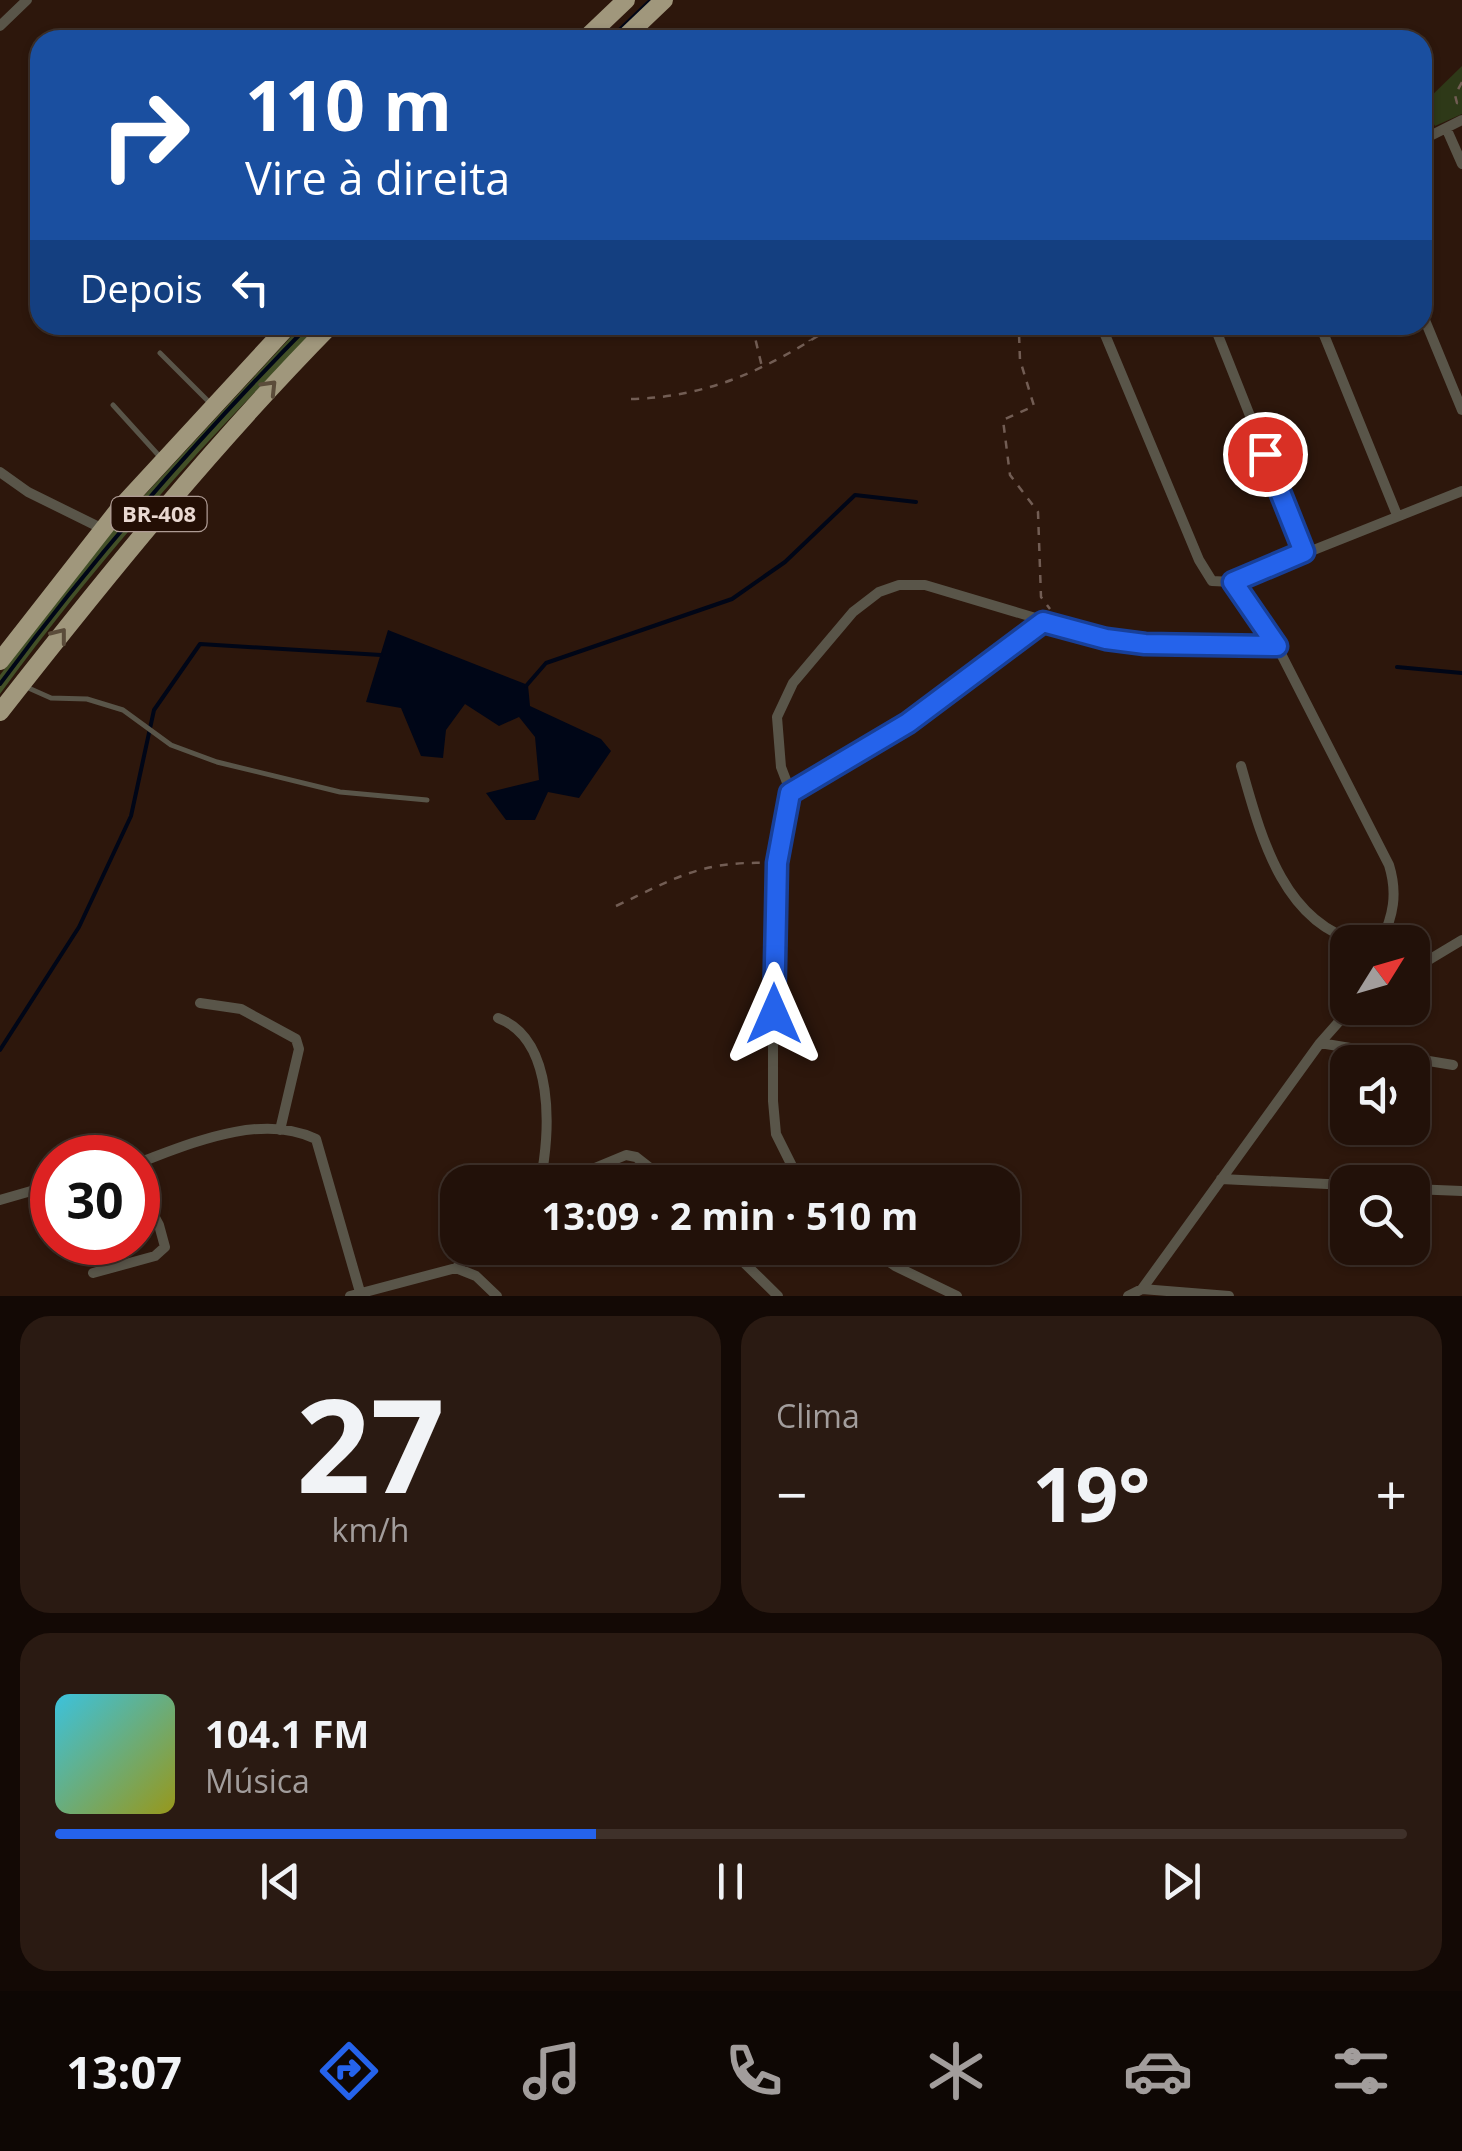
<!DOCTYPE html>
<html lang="pt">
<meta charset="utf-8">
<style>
:root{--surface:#221109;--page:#2a1a12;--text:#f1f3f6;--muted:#a29d9c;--line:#3f312a;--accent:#2563eb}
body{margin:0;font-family:"Open Sans",sans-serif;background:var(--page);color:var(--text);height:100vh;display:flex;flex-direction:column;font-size:38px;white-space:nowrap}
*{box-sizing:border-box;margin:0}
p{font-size:32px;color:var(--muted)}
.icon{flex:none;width:55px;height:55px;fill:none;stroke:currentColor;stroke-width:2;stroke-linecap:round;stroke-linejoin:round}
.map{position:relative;height:1296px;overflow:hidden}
.panel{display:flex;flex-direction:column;gap:20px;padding:20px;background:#130905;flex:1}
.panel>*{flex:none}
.top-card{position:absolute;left:30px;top:30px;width:1402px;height:305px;border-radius:30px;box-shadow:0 2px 8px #0004,0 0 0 2px var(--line);background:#1a4fa0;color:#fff;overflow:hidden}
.needle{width:65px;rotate:53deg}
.fabs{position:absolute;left:1330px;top:925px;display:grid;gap:20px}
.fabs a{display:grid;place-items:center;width:100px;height:100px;border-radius:20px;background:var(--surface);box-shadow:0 2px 8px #0004,0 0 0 2px var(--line);font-size:50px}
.speed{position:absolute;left:30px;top:1135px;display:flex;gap:20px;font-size:50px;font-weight:700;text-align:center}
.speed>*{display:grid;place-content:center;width:130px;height:130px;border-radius:50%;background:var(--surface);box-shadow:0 2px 8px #0004,0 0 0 2px var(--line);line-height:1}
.speed .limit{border:15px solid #d22;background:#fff;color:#111}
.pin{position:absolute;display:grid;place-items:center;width:85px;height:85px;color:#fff;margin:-42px;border:5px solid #fff;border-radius:50%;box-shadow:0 2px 10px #0007}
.me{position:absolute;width:110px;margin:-55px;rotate:0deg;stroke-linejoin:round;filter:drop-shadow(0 0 8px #0008)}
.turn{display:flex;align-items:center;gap:35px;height:210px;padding:0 50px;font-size:45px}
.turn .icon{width:130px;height:130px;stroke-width:2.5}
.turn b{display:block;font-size:70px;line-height:85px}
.then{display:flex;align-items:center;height:95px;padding:0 50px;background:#0003;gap:20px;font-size:38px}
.big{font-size:75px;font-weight:700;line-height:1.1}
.panel .card{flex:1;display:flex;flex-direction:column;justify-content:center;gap:15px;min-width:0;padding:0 35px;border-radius:30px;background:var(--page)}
.panel .dial{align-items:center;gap:0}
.dial b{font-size:130px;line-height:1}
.song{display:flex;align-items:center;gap:30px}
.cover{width:120px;height:120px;border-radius:15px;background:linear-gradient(135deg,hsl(190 70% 55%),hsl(60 70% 35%))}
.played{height:10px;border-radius:5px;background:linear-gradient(90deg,var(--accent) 40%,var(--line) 40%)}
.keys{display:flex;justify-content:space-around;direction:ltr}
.heat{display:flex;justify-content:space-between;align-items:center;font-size:55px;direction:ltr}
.panel .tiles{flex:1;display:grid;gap:20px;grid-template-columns:1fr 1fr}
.card:last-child{grid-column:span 2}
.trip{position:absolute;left:440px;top:1165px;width:580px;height:100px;border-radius:30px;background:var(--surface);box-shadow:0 2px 8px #0004,0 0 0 2px var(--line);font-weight:700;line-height:100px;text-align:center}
.tab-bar{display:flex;height:160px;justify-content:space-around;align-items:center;background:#0e0704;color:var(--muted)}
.tab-bar .icon{width:70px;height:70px}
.tab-bar .on{color:var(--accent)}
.tab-bar b{font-size:45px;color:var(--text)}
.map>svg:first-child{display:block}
.green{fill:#2e3918}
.forest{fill:#424f27}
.water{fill:#000617}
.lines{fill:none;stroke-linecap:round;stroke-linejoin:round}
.stream{stroke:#000617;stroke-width:4}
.path{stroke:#725d54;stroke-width:2.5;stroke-dasharray:8 8;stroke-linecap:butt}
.service{stroke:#595549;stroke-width:5}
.minor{stroke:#595549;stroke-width:10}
.trunk{stroke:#a0977c;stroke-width:18}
.oneway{stroke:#5b4c3a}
.route-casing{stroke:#184099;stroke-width:25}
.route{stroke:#2563eb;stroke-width:18}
.labels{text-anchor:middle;stroke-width:10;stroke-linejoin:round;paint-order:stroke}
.shield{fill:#230e04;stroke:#ae9b94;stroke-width:2.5}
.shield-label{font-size:22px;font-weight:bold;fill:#e9d8d1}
</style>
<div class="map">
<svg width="1462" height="1296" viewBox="0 0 1462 1296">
<rect width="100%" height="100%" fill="#2d170c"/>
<!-- green -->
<path class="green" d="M1462 66V114L1435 126 1423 104Z"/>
<!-- forest -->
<path class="forest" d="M302 325H321C205 440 96 562 0 694V675L102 541Z"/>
<!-- water -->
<path class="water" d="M388 630 528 685 530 706 601 739 611 751 579 798 548 792 535 820H506L486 793 539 780 535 737 519 717 499 726 465 704 446 730 443 758 421 756 401 708 366 702Z"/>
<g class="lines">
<!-- stream -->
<path class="stream" d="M609 40 651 0
M1397 667 1462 673
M0 684C94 557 198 438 309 325
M526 686 546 663 732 599 785 562 855 495 916 502
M0 1050 79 927 131 816 154 710 200 644 381 655"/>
<!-- path -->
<path class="path" d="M1462 82 1455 95 1457 103 1462 104
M752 325 762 367
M803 325 810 341
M1031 325 1019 334 1020 360 1034 406 1003 420 1010 475 1038 512 1041 597 1050 609
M631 399C711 397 769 368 835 325
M616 906C674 879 700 861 766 863"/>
<!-- service -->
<path class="service" d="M160 353 210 403
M113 405 161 458
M24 686 51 698 87 699 123 710 171 745 217 762 340 792 427 800"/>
<!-- minor -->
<path class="minor" d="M0 26 27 0
M1447 130 1462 164
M1422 140 1462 120
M1422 313 1462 410
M1101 325 1199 560 1212 581 1233 582 1462 491
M1214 325 1304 552
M1320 325 1397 515
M0 472 28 492 103 529
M1233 582 1277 646 1389 865C1398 894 1393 916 1381 942
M1241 766C1260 832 1281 922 1359 942
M791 793 908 723 1043 622
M1412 970 1462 940
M200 1003 241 1009 296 1039 299 1049 280 1130
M498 1018C555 1039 551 1133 540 1182
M1320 1043 1453 1065
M138 1163C190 1144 261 1112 316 1139L360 1292
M1221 1179 1348 1185
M561 1182 626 1155 636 1157 668 1182
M800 1182 776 1134 773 1101V930L777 863 791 793 781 767 777 717 793 683 853 612 879 592 899 585H925L1106 639 1145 644 1277 646
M1412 1189 1462 1191
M0 1200 52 1185
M729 1248 778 1296
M869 1248 895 1266 957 1296
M456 1268 479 1248
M93 1273 155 1256 165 1247 159 1225 138 1185
M1142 1289 1320 1043 1351 1008
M350 1296 456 1268 476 1276 497 1296
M1128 1296 1142 1289 1229 1296"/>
<!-- trunk -->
<path class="trunk" d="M584 40 626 0
M622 40 664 0
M0 661 119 509 289 325
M0 712C105 578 211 447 331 325"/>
</g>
<!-- one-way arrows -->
<defs><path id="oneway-chevron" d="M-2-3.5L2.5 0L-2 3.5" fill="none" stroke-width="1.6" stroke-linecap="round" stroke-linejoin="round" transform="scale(2.5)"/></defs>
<g class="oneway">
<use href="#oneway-chevron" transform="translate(270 387) rotate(-46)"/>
<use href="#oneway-chevron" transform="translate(60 635) rotate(-52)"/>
</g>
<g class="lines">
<defs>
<path id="route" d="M774 1014 777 863 790 793 908 723 1043 622 1106 639 1145 644 1277 646 1233 582 1304 552 1265 454"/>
</defs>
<!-- route casing -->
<use href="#route" class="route-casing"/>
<!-- route -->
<use href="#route" class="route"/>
</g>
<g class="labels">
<!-- shield labels -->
<rect class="shield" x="111.5" y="497" width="95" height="34" rx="8"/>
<g class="shield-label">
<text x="159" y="522">BR-408</text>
</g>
</g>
</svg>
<div class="fabs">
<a><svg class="needle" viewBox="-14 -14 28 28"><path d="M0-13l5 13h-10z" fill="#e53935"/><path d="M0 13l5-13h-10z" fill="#a29d9c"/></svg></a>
<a><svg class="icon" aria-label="sound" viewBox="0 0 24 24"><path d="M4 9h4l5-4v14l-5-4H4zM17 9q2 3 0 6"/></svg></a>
<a><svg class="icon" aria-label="search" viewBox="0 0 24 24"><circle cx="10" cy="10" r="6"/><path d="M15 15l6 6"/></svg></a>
</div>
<div class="speed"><div class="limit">30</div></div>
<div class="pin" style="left:1265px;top:454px;background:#d93025"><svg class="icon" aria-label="arrive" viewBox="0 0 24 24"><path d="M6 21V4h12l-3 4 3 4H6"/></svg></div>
<svg class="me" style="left:774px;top:1014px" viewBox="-20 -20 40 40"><path d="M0-17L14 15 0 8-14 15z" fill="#2563eb" stroke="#fff" stroke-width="4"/></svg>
<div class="trip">13:09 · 2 min · 510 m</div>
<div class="top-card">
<div class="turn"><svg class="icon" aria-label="right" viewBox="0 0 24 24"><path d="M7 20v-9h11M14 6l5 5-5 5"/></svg><div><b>110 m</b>Vire à direita</div></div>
<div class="then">Depois<svg class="icon" aria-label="left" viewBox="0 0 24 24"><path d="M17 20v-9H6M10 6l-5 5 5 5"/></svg></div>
</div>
</div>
<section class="panel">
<div class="tiles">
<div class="card dial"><b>27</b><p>km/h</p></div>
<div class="card"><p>Clima</p>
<div class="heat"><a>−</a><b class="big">19°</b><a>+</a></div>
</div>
<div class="card">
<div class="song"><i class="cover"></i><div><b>104.1 FM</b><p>Música</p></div></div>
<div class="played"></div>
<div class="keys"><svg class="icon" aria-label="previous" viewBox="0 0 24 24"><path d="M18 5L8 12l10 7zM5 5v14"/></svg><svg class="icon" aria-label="pause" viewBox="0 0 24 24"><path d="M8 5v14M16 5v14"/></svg><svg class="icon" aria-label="next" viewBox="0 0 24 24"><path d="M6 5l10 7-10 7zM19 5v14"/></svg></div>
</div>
</div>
</section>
<nav class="tab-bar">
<b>13:07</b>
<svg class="icon on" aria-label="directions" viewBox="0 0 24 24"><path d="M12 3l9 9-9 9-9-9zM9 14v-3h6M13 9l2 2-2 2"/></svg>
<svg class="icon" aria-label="music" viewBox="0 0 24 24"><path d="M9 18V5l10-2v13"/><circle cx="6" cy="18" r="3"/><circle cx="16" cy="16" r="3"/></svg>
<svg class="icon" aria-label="phone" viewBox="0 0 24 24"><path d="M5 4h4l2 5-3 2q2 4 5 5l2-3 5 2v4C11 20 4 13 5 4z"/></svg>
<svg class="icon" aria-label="climate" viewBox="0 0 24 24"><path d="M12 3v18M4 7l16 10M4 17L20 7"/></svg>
<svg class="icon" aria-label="car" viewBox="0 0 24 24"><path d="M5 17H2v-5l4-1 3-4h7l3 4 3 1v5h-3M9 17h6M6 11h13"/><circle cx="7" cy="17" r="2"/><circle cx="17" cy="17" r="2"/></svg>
<svg class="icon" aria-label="filters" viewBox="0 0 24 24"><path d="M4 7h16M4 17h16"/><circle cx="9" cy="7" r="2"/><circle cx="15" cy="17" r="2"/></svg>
</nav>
